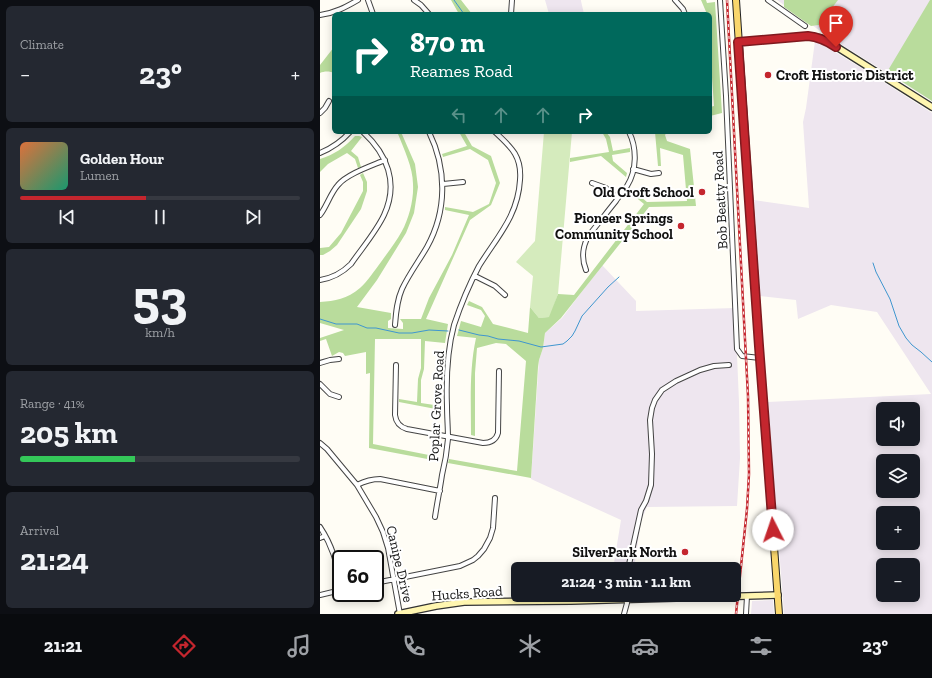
<!DOCTYPE html>
<meta charset="utf-8">
<style>
:root{--surface:#171b24;--page:#242831;--text:#f1f3f6;--muted:#9ea1a6;--line:#363941;--accent:#c4262e}
body{margin:0;font-family:"Zilla Slab",serif;background:var(--page);color:var(--text);height:100vh;display:flex;flex-direction:column;font-size:15px;white-space:nowrap}
*{box-sizing:border-box;margin:0}
p{font-size:13px;color:var(--muted)}
.icon{flex:none;width:22px;height:22px;fill:none;stroke:currentColor;stroke-width:2;stroke-linecap:round;stroke-linejoin:round}
.map{position:relative;flex:1;overflow:hidden}
.details{display:flex;flex-direction:column;gap:6px;padding:6px;background:#0d0f14;width:320px}
.details>*{flex:none}
.banner{position:absolute;left:12px;top:12px;width:380px;height:122px;border-radius:6px;box-shadow:0 2px 10px #0003;background:#00695c;color:#fff;overflow:hidden}
.controls{position:absolute;left:556px;top:402px;display:grid;gap:8px}
.controls a{display:grid;place-items:center;width:44px;height:44px;border-radius:6px;background:var(--surface);box-shadow:0 2px 10px #0003;font-size:20px}
.speed{position:absolute;left:12px;top:550px;display:flex;gap:8px;font-size:20px;font-weight:700;text-align:center}
.speed>*{display:grid;place-content:center;width:52px;height:52px;border-radius:50%;background:var(--surface);box-shadow:0 2px 10px #0003;line-height:1}
.speed .limit{border:2px solid #111;border-radius:6px;background:#fff;color:#111}
.pin{position:absolute;display:grid;place-items:center;width:34px;height:34px;color:#fff;margin:-41px -17px;border-radius:50% 50% 50% 0;rotate:-45deg;box-shadow:0 0 4px #0007}
.pin .icon{rotate:45deg}
.me{position:absolute;width:44px;margin:-22px;rotate:356deg;stroke-linejoin:round;filter:drop-shadow(0 0 3px #0008)}
.turn{display:flex;align-items:center;gap:14px;height:84px;padding:0 12px;font-size:18px}
.turn .icon{width:52px;height:52px;stroke-width:2.5}
.turn b{display:block;font-size:28px;line-height:34px}
.lanes{display:flex;align-items:center;height:38px;padding:0 12px;background:#0003;justify-content:center;gap:20px;direction:ltr}
.lanes .off{opacity:.35}
.big{font-size:30px;font-weight:800;line-height:1.1}
.details .tile{flex:1;display:flex;flex-direction:column;justify-content:center;gap:6px;min-width:0;padding:0 14px;border-radius:6px;background:var(--page)}
.details .dial{align-items:center;gap:0}
.dial b{font-size:52px;line-height:1}
.song{display:flex;align-items:center;gap:12px}
.cover{width:48px;height:48px;border-radius:6px;background:linear-gradient(135deg,hsl(20 70% 55%),hsl(160 70% 35%))}
.played{height:4px;border-radius:2px;background:linear-gradient(90deg,var(--accent) 45%,var(--line) 45%)}
.keys{display:flex;justify-content:space-around;direction:ltr}
.heat{display:flex;justify-content:space-between;align-items:center;font-size:22px;direction:ltr}
.charge{height:6px;border-radius:3px;background:linear-gradient(90deg,#34c759 41%,var(--line) 0)}
.trip{position:absolute;left:191px;top:562px;width:230px;height:40px;border-radius:6px;background:var(--surface);box-shadow:0 2px 10px #0003;font-weight:800;line-height:40px;text-align:center}
.menu{display:flex;height:64px;justify-content:space-around;align-items:center;background:#090b0e;color:var(--muted)}
.menu .icon{width:28px;height:28px}
.menu .selected{color:var(--accent)}
.menu b{font-size:18px;color:var(--text)}
main{display:flex;flex:1;min-height:0}
.map>svg:first-child{display:block}
.industrial{fill:#eee6ef;fill-rule:evenodd}
.green{fill:#d5ebbd}
.forest{fill:#b9dc9c}
.lines{fill:none;stroke-linecap:round;stroke-linejoin:round}
.stream{stroke:#3f96cf;stroke-width:1}
.minor-casing{stroke:#444;stroke-width:6}
.secondary-casing{stroke:#333;stroke-width:8}
.primary-casing{stroke:#222;stroke-width:8}
.minor{stroke:#fff;stroke-width:4}
.secondary{stroke:#fff6b0;stroke-width:5.5}
.primary{stroke:#f9d66b;stroke-width:6}
.rail-casing{stroke:#c4262e;stroke-width:2.5}
.rail{stroke:#fff;stroke-width:1;stroke-dasharray:3;stroke-linecap:butt}
.route-casing{stroke:#7f191e;stroke-width:10}
.route{stroke:#c4262e;stroke-width:7}
.poi-dot{fill:#c4262e;stroke:#fff;stroke-width:1.5}
.labels{text-anchor:middle;stroke-width:4;stroke-linejoin:round;paint-order:stroke}
.poi-label{font-size:14px;font-weight:bold;fill:#111;stroke:#fff;text-anchor:end}
.street-label{font-size:14px;fill:#111;stroke:#fff}
</style>
<main>
<section class="details">
<div class="tile"><p>Climate</p>
<div class="heat"><a>−</a><b class="big">23°</b><a>+</a></div>
</div>
<div class="tile">
<div class="song"><i class="cover"></i><div><b>Golden Hour</b><p>Lumen</p></div></div>
<div class="played"></div>
<div class="keys"><svg class="icon" aria-label="previous" viewBox="0 0 24 24"><path d="M18 5L8 12l10 7zM5 5v14"/></svg><svg class="icon" aria-label="pause" viewBox="0 0 24 24"><path d="M8 5v14M16 5v14"/></svg><svg class="icon" aria-label="next" viewBox="0 0 24 24"><path d="M6 5l10 7-10 7zM19 5v14"/></svg></div>
</div>
<div class="tile dial"><b>53</b><p>km/h</p></div>
<div class="tile"><p>Range · 41%</p><b class="big">205 km</b><div class="charge"></div></div>
<div class="tile"><p>Arrival</p><b class="big">21:24</b></div>
</section>
<div class="map">
<svg width="612" height="614" viewBox="0 0 612 614">
<rect width="100%" height="100%" fill="#fffdf5"/>
<!-- industrial -->
<path class="industrial" d="M225 0H261V1L264 14H229Z
M457 0H612V101L503 33Z
M495 41 502 44 543 69 612 113V614H464L448 402 611 394 557 312 511 305 478 319 476 300 440 296 434 200 489 208 483 122 486 108ZM563 409H593V439H563ZM563 461H593V491H563ZM563 513H593V543H563ZM563 565H593V595H563Z
M282 265 316 301V311L415 308 419 402 420 458 417 506 327 507 321 521 314 569H293L301 520 211 479 219 360 223 348 225 333 242 318Z
M453 600 454 614H431L432 601Z"/>
<!-- green -->
<path class="green" d="M224 132H252L238 294 230 317 219 318 210 307 213 276 196 262 215 241Z"/>
<!-- forest -->
<path class="forest" d="M131 0H141L152 14H139Z
M381 0H386L387 3 395 2 402 113 390 116V107L394 106 390 49V14H387Z
M464 0H518L499 25 491 26 464 7Z
M610 0H612V101L567 72Z
M14 47V73C10 71 4 71 0 73V65Z
M76 132H81L95 164 98 187 94 213 86 233 57 280 37 307 71 313V319L68 321V328L83 329V323L80 319H101L109 298 132 255 149 215 125 210V207L153 212 169 204 176 183 168 160 150 149 123 157 122 154 147 146 139 132H144L152 146 171 156 180 183 171 205 150 220 106 319 128 324 125 343 105 341 104 369 101 380V403L121 406V410L79 402V399L97 402 98 379 101 368V339H55L53 444 119 457 118 461 49 448 50 373 46 374V352L25 356 23 353 19 352 12 356 6 339 0 341V338L24 330 0 323V302C15 301 27 299 40 288 48 281 54 271 61 262 68 252 76 242 82 231 89 218 94 199 93 184 93 168 84 149 78 134Z
M282 132H286L290 137 293 151 310 148V152L292 155 293 161 307 173 306 177 281 156 250 162V158L289 152 286 139Z
M335 132H347L345 135 347 141 370 149 376 206 329 207 241 318 225 333 223 348 219 360 218 367 211 478 128 463 129 459 197 471 206 361 186 344 176 343 157 348 155 373V436L151 435C151 403 149 370 156 338L137 336 141 321 161 327 165 316 161 310 147 305 149 301 162 307 173 324 208 333 210 307 219 318 229 317 238 294 254 295 324 204 308 191 310 188 327 202 367 201 363 155 340 148 341 166H338Z
M35 136H39L42 137 31 151 38 157 41 167 38 168 35 159 27 153 8 164 0 172V159C14 155 25 147 35 136Z
M43 173 47 182V191L41 209 17 245 10 251 3 255H0V248L9 247 21 233 43 191V182L40 175Z"/>
<g class="lines">
<!-- stream -->
<path class="stream" d="M134 0 144 14
M553 263 556 272 570 299 579 326 586 338 592 345 601 352 612 362
M0 319 16 324H37L47 328H56L79 333H92L109 330 128 331
M139 330 159 335 168 336 178 339 199 341 221 347 243 344 247 341 252 336 255 331 262 316 288 287 299 277"/>
<defs>
<path id="minor" d="M48 0 53 14
M94 0 101 5 109 14
M355 0 363 9 365 14
M400 0 406 96 417 349 422 356 440 358
M448 0 485 26
M191 14 192 0
M0 15C15 13 26 7 38 0
M0 113 5 108 9 101
M0 153C12 148 21 142 30 132
M313 169 331 174 339 173
M272 183 286 188 298 198
M123 184 143 182
M0 215C7 206 10 194 18 185 27 174 51 166 65 160
M266 270C261 258 263 245 269 235 278 224 287 212 296 201 299 196 304 191 307 186 317 170 317 148 309 132
M155 276 175 286 185 295
M0 280C13 278 22 273 31 264 42 248 56 232 64 215 79 183 67 154 43 132
M75 325C76 312 77 300 82 289 89 274 99 261 107 247 127 211 127 169 109 132
M0 363 10 360 19 359
M76 365 75 415C76 423 80 427 87 429L163 443C170 443 176 440 178 433L179 371
M0 384 10 394 19 397
M0 443 7 449 37 485 56 517 63 532 68 548 80 614
M37 485C45 481 51 479 60 479L120 491
M115 517C117 503 120 489 122 475 125 463 127 451 128 439 128 428 127 417 127 406 126 379 127 351 134 325 140 307 150 283 159 266 177 237 198 216 200 180 202 156 191 147 175 132
M0 527C12 545 17 563 21 584
M0 538 5 536
M308 569 321 510 326 501 331 485 332 454 330 420 332 408 335 400 342 390 356 381 380 370 394 366 409 365
M55 583 140 566 153 560 158 556 164 549 170 538 173 528 175 498
M0 595 21 590
M304 614 307 603 306 595
M426 614 427 596"/>
<path id="secondary" d="M419 42 488 36 501 38 512 44 612 107
M78 614 116 606 144 602 251 601 458 595"/>
<path id="primary" d="M416 0 440 358 459 614"/>
</defs>
<!-- minor casing -->
<use href="#minor" class="minor-casing"/>
<!-- secondary casing -->
<use href="#secondary" class="secondary-casing"/>
<!-- primary casing -->
<use href="#primary" class="primary-casing"/>
<!-- minor -->
<use href="#minor" class="minor"/>
<!-- secondary -->
<use href="#secondary" class="secondary"/>
<!-- primary -->
<use href="#primary" class="primary"/>
<defs>
<path id="rail" d="M407 0 428 396 429 474 427 509 416 614"/>
</defs>
<!-- rail casing -->
<use href="#rail" class="rail-casing"/>
<!-- rail -->
<use href="#rail" class="rail"/>
</g>
<g class="lines">
<defs>
<path id="route" d="M453 530 439 346 418 42 488 36C499 37 507 41 516 47"/>
</defs>
<!-- route casing -->
<use href="#route" class="route-casing"/>
<!-- route -->
<use href="#route" class="route"/>
</g>
<!-- markers -->
<g class="poi-dot">
<circle cx="448" cy="75" r="4"/>
<circle cx="382" cy="192" r="4"/>
<circle cx="361" cy="226" r="4"/>
<circle cx="365" cy="552" r="4"/>
</g>
<g class="labels">
<!-- poi labels -->
<g class="poi-label">
<text x="456" y="80" text-anchor="start">Croft Historic District</text>
<text x="374" y="197">Old Croft School</text>
<text x="353" y="223">Pioneer Springs<tspan x="353" dy="16">Community School</tspan></text>
<text x="357" y="557">SilverPark North</text>
</g>
<!-- street labels -->
<g class="street-label">
<text transform="translate(400 200) rotate(-93)" y="5">Bob Beatty Road</text>
<text transform="translate(116 406) rotate(-87)" y="5">Poplar Grove Road</text>
<text transform="translate(80 564) rotate(77)" y="5">Canipe Drive</text>
<text transform="translate(147 593) rotate(-4)" y="5">Hucks Road</text>
</g>
</g>
</svg>
<div class="controls">
<a><svg class="icon" aria-label="sound" viewBox="0 0 24 24"><path d="M4 9h4l5-4v14l-5-4H4zM17 9q2 3 0 6"/></svg></a>
<a><svg class="icon" aria-label="layers" viewBox="0 0 24 24"><path d="M12 4l9 5-9 5-9-5zM3 14l9 5 9-5"/></svg></a>
<a>+</a>
<a>−</a>
</div>
<div class="speed"><div class="limit">60</div></div>
<div class="pin" style="left:516px;top:47px;background:#d93025"><svg class="icon" aria-label="arrive" viewBox="0 0 24 24"><path d="M6 21V4h12l-3 4 3 4H6"/></svg></div>
<svg class="me" style="left:453px;top:530px" viewBox="-20 -20 40 40"><circle r="19" fill="#fff"/><path d="M0-13L10 11 0 6-10 11z" fill="#c4262e"/></svg>
<div class="trip">21:24 · 3 min · 1.1 km</div>
<div class="banner">
<div class="turn"><svg class="icon" aria-label="right" viewBox="0 0 24 24"><path d="M7 20v-9h11M14 6l5 5-5 5"/></svg><div><b>870 m</b>Reames Road</div></div>
<div class="lanes"><svg class="icon off" aria-label="left" viewBox="0 0 24 24"><path d="M17 20v-9H6M10 6l-5 5 5 5"/></svg><svg class="icon off" aria-label="ahead" viewBox="0 0 24 24"><path d="M12 20V5M6 11l6-6 6 6"/></svg><svg class="icon off" aria-label="ahead" viewBox="0 0 24 24"><path d="M12 20V5M6 11l6-6 6 6"/></svg><svg class="icon" aria-label="right" viewBox="0 0 24 24"><path d="M7 20v-9h11M14 6l5 5-5 5"/></svg></div>
</div>
</div>
</main>
<nav class="menu">
<b>21:21</b>
<svg class="icon selected" aria-label="directions" viewBox="0 0 24 24"><path d="M12 3l9 9-9 9-9-9zM9 14v-3h6M13 9l2 2-2 2"/></svg>
<svg class="icon" aria-label="music" viewBox="0 0 24 24"><path d="M9 18V5l10-2v13"/><circle cx="6" cy="18" r="3"/><circle cx="16" cy="16" r="3"/></svg>
<svg class="icon" aria-label="phone" viewBox="0 0 24 24"><path d="M5 4h4l2 5-3 2q2 4 5 5l2-3 5 2v4C11 20 4 13 5 4z"/></svg>
<svg class="icon" aria-label="climate" viewBox="0 0 24 24"><path d="M12 3v18M4 7l16 10M4 17L20 7"/></svg>
<svg class="icon" aria-label="car" viewBox="0 0 24 24"><path d="M5 17H2v-5l4-1 3-4h7l3 4 3 1v5h-3M9 17h6M6 11h13"/><circle cx="7" cy="17" r="2"/><circle cx="17" cy="17" r="2"/></svg>
<svg class="icon" aria-label="filters" viewBox="0 0 24 24"><path d="M4 7h16M4 17h16"/><circle cx="9" cy="7" r="2"/><circle cx="15" cy="17" r="2"/></svg>
<b>23°</b>
</nav>
